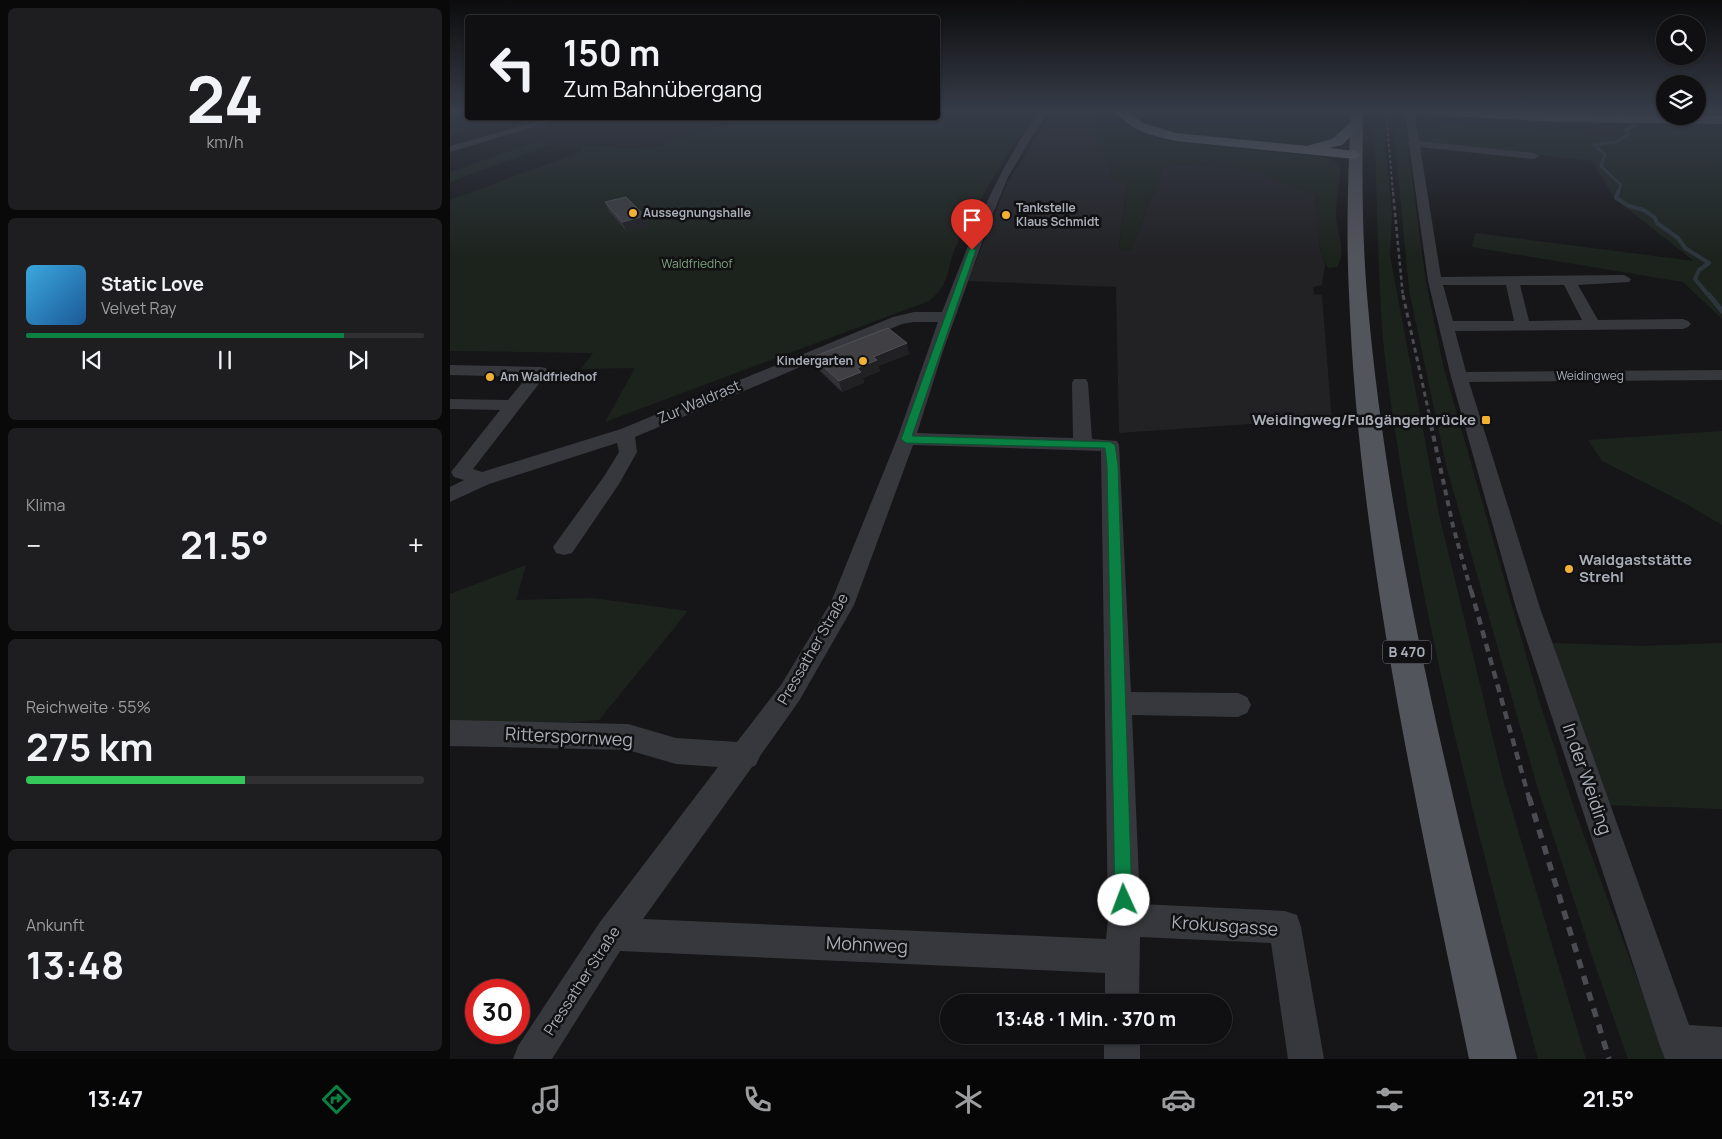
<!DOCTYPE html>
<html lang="de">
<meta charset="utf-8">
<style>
:root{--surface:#101012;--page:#1e1e20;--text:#f1f3f6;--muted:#9c9d9f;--line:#303032;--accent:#0b8043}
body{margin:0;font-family:Manrope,sans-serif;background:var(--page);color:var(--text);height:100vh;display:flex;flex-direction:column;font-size:19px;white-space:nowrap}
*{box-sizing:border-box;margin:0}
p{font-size:16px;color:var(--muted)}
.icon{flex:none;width:28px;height:28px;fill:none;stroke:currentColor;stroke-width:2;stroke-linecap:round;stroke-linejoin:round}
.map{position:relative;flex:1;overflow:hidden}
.panel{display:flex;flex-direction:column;gap:8px;padding:8px;background:#09090a;width:450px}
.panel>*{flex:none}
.banner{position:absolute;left:15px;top:15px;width:475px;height:105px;border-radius:5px;box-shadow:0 1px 4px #0004,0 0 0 1px var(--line);background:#101012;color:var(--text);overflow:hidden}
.buttons{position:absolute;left:1206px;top:15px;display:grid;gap:10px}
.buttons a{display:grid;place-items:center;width:50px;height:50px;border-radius:50%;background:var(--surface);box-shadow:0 1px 4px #0004,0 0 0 1px var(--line);font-size:25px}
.speed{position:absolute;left:15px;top:979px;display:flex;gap:10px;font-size:25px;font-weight:700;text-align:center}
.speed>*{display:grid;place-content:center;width:65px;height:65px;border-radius:50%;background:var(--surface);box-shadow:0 1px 4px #0004,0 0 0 1px var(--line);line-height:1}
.speed .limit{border:8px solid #d22;background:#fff;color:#111}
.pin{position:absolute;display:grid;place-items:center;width:42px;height:42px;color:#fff;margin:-51px -21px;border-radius:50% 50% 50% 0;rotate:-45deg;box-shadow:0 0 5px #0007}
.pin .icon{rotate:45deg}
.me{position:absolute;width:55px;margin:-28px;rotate:358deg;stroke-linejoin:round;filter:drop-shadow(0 0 4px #0008)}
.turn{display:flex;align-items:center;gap:18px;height:105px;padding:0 15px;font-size:22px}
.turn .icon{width:65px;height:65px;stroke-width:2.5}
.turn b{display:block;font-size:35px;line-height:42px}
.big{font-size:38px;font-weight:700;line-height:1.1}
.panel .card{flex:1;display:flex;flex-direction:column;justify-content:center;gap:8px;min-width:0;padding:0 18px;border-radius:8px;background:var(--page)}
.panel .dial{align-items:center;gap:0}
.dial b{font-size:65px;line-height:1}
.song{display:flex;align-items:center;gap:15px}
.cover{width:60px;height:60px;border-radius:8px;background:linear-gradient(135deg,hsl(200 70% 55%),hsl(210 70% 35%))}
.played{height:5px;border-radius:2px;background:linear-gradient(90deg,var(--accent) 80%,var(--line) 80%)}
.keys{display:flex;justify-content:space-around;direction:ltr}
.heat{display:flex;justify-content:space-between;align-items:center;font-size:28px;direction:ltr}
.charge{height:8px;border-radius:4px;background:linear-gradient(90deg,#34c759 55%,var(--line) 0)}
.trip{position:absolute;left:490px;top:994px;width:292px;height:50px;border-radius:25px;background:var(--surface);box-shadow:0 1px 4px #0004,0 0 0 1px var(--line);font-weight:700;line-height:50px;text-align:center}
.tabs{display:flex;height:80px;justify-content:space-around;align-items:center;background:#060607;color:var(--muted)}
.tabs .icon{width:35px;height:35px}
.tabs .current{color:var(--accent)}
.tabs b{font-size:22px;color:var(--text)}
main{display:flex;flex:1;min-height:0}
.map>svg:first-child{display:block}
.built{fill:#222225}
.green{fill:#1c231d}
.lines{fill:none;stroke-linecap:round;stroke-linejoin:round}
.stream-far2{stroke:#2c353c;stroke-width:3}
.stream-far1{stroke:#2c353c;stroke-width:4}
.stream{stroke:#2c353c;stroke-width:5}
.minor{fill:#37383d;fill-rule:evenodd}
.major{fill:#53555c;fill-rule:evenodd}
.highway{fill:#63666e;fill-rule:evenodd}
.rail-far5{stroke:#4a4c52;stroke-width:2;stroke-dasharray:3 2.5;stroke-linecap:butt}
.rail-far4{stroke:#4a4c52;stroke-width:2.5;stroke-dasharray:4 3;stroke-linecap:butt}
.rail-far3{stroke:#4a4c52;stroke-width:3;stroke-dasharray:5 4;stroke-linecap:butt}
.rail-far2{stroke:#4a4c52;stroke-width:4;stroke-dasharray:6 5;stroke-linecap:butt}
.rail-far1{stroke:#4a4c52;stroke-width:4.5;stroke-dasharray:8 6;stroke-linecap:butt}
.rail{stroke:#4a4c52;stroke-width:5.5;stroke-dasharray:9 8;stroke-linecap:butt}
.wall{fill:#323236}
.shaded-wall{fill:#212124}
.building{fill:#3f3f44;stroke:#4f5156}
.route{fill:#0b8043;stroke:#07532c}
.poi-dot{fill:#f2b134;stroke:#111113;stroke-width:2}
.labels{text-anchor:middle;stroke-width:5;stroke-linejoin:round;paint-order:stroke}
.far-poi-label{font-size:12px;font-weight:bold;fill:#a8adb8;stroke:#111113;text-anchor:start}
.far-park-label{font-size:12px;fill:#7fa381;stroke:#111113}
.far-street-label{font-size:12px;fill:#a8adb8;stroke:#111113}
.shield{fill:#111113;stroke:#7b7e86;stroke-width:1}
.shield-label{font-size:14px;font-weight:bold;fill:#a8adb8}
.street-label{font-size:15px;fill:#a8adb8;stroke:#111113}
.poi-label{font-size:15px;font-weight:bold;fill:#a8adb8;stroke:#111113;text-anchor:end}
.near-street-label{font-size:18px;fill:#a8adb8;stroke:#111113}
</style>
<main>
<section class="panel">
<div class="card dial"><b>24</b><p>km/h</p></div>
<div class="card">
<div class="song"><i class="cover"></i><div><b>Static Love</b><p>Velvet Ray</p></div></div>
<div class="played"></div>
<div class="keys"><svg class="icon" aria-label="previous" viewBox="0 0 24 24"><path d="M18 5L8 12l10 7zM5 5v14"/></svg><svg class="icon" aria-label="pause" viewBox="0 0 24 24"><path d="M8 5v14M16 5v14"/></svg><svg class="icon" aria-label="next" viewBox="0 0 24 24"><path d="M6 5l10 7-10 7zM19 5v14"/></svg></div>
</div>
<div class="card"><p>Klima</p>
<div class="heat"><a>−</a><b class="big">21.5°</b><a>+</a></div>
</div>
<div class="card"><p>Reichweite · 55%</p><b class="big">275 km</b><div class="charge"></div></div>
<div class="card"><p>Ankunft</p><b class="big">13:48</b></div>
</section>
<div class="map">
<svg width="1272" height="1059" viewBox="0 0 1272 1059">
<rect width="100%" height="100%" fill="#161618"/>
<!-- built -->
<path class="built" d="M603 111H641L647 125V147L658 155 662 180 677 181 669 249 681 250 713 167 719 164 792 167 865 194 870 248 875 265 872 285 863 287 864 294 872 295 882 423 799 424 669 433 666 287 518 281 557 183Z"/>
<!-- green -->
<path class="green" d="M0 111H17L18 118H35L0 137Z
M488 111H586C557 154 530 198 507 244 495 269 503 281 479 301L155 422 185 368 131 369 143 353 0 351V200L130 152 134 147 104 144 0 182V172L85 142 198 149 294 118H488Z
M641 111H664C679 131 703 137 726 142L865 156 881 159 890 165C891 182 886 199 886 216 887 233 897 251 887 267L879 268C867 259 867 211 865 194L792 167 719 164 713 167 681 250 669 249 677 181 662 180 658 155 647 147V125Z
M690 111H893L889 129 884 138 879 141 856 146 729 135 699 126 689 117Z
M923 111H932L942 214 940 256 989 514 1053 780 1136 1059H1088C1032 851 977 643 945 430 939 391 933 350 931 310 927 244 927 177 923 111Z
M942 111H953L976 282 994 369 1089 700 1125 811 1217 1059H1178L1144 962 1087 786 996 465 959 290Z
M968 122 1104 130 1154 137 1181 136 1190 130H1272V319L1233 282 1022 247 1025 233 1244 261 1165 199 1142 161 968 141Z
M1272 431V525L1231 501 1152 461 1138 440Z
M76 565 66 600 143 598 238 611 149 720 123 722 0 723V594Z
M1103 643 1192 646 1272 643V809L1155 805Z"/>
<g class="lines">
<!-- stream-far2 -->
<path class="stream-far2" d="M1166 111 1186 126 1176 129 1179 134 1166 142 1144 145 1155 154 1151 166 1171 185 1168 193"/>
<!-- stream-far1 -->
<path class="stream-far1" d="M1168 192 1166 198 1179 206 1194 210 1205 218 1207 223 1228 238 1235 248 1259 263 1249 270 1245 279 1260 297"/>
<!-- stream -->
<path class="stream" d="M1259 295 1272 311"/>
<!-- minor -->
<path class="minor" d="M590 111H599L586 130 558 177 538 226 493 351 467 433 623 438 622 383 624 379H636L638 383 642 439 667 441 669 445 681 692 788 693 797 697 801 705 797 713 788 717 682 715 690 904 835 911 847 915 851 927 874 1059H838L821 943 690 937 689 1002H655V973L170 951 102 1059H63L68 1046 150 922 268 767 226 764 178 750 0 746V720L178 724 226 738 287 742 331 685 381 602 447 439 488 322H464L452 324 185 437 187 452 169 484 122 553 114 555 106 553 103 547 155 475 169 452 167 443 39 484 0 502V487L14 480 4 477 1 472 50 410 0 409V399L58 400 77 377 0 375V365L90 367 96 368 98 372 23 469 32 472 171 429 443 317 464 312H492C520 241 544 173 590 111ZM463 445 651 451 658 920 656 939 193 919 302 767 306 765 310 756 349 701 404 605Z
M954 111H964L969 141 1084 153 1089 156 1084 159 970 147 991 277 1174 275 1181 279 1179 282 1128 285 1148 320 1233 319 1238 321 1241 324 1238 327 1233 329 1005 331 1016 372 1272 370V380L1019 382 1090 608 1239 1025 1272 1027V1059H1215L1209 1043 1066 608 1001 377 978 281 959 145 957 143 959 141ZM993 285H1056L1064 321H1003ZM1070 285H1114L1132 320 1079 321Z
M100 118H114L0 152V146Z
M654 1035H690V1059H654Z"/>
<!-- major -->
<path class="major" d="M901 111H913C912 172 912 234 917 295 939 554 1005 807 1067 1059H1019C967 807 909 552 899 294 896 233 898 172 901 111Z"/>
<!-- highway -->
<path class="highway" d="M665 111H678L693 123 726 133 857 146 882 139 902 121H910L912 124 910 127 892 145 879 148 905 151 912 155 905 159 726 141C703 136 680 131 665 111Z
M972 111 1272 116V124L1113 122 978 115Z"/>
<!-- rail-far5 -->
<path class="rail-far5" d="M936 111 943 193"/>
<!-- rail-far4 -->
<path class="rail-far4" d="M943 192 953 297"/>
<!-- rail-far3 -->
<path class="rail-far3" d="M953 295 982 427"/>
<!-- rail-far2 -->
<path class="rail-far2" d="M981 425 1003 526 1021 591"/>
<!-- rail-far1 -->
<path class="rail-far1" d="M1021 590 1079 798"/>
<!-- rail -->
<path class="rail" d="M1079 797 1159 1059"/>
</g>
<!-- wall -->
<path class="wall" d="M155 202 195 216 199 226 177 232 159 211Z
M459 354 428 366 430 371 413 378 414 383 392 392 367 368 363 357Z"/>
<!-- shaded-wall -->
<path class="shaded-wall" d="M195 216 199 226 177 232 172 222Z
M457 343 459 354 428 366 430 371 413 378 414 383 392 392 389 381 423 357Z"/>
<!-- building -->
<path class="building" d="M176 197 195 216 172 222 155 202Z
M438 328 457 343 423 357 427 360 407 368 411 372 389 381 363 357Z"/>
<!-- sky -->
<linearGradient id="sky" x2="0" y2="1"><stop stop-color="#0c0c0d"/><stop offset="0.43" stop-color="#363c48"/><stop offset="1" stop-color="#363c48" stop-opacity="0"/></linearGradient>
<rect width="1272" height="259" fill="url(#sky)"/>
<!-- route -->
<path class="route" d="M522 248 526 250 462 436 660 442 665 445 668 465 682 900 680 906 674 909 667 906 665 900 657 465 655 448 456 443 451 439 519 250Z"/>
<!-- markers -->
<g class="poi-dot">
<circle cx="183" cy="213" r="5"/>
<circle cx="556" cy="215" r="5"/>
<circle cx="413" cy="361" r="5"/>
<circle cx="40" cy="377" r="5"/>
<rect x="1031" y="415" width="10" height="10" rx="2.5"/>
<circle cx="1119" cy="569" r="5"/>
</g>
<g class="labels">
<!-- far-poi labels -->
<g class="far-poi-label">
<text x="566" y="212">Tankstelle<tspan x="566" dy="14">Klaus Schmidt</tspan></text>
<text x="193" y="217">Aussegnungshalle</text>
<text x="403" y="365" text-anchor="end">Kindergarten</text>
<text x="50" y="381">Am Waldfriedhof</text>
</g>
<!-- far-park labels -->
<g class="far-park-label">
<text x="247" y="268">Waldfriedhof</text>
</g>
<!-- far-street labels -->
<g class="far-street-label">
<text x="1140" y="380">Weidingweg</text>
</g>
<!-- shield labels -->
<rect class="shield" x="933" y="640.5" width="48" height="23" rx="4"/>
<g class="shield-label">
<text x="957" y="657">B 470</text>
</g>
<!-- street labels -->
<g class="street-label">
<text transform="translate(249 402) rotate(-23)" y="5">Zur Waldrast</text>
<text transform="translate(363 649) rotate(-60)" y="5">Pressather Straße</text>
<text transform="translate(132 981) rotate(-57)" y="5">Pressather Straße</text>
</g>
<!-- poi labels -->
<g class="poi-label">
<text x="1026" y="425">Weidingweg/Fußgängerbrücke</text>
<text x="1129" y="565" text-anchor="start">Waldgaststätte<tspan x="1129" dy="17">Strehl</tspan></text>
</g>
<!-- near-street labels -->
<g class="near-street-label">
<text transform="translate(119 737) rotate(3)" y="6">Ritterspornweg</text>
<text transform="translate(1137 779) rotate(71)" y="6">In der Weiding</text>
<text transform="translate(775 926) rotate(4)" y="6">Krokusgasse</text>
<text transform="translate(417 945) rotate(3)" y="6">Mohnweg</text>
</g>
</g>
</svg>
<div class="buttons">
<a><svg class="icon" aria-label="search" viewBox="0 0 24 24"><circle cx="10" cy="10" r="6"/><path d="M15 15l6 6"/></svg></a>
<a><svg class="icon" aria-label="layers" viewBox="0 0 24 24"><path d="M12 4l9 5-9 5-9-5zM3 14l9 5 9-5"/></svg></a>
</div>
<div class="speed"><div class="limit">30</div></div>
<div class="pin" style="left:522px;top:250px;background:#d93025"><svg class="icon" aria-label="arrive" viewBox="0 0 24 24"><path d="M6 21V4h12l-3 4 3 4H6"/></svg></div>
<svg class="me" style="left:674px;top:900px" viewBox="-20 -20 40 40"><circle r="19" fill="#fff"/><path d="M0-13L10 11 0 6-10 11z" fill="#0b8043"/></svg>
<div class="trip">13:48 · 1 Min. · 370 m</div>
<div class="banner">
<div class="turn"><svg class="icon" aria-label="left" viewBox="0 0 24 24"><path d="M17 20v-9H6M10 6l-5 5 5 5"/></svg><div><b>150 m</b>Zum Bahnübergang</div></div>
</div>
</div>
</main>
<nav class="tabs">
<b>13:47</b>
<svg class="icon current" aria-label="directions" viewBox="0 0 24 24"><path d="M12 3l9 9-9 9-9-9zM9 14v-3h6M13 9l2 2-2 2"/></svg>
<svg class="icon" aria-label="music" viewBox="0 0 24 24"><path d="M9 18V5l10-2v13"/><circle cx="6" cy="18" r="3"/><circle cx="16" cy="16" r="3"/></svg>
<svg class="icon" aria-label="phone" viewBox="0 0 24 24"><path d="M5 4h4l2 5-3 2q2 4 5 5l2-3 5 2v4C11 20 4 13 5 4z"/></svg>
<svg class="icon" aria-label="climate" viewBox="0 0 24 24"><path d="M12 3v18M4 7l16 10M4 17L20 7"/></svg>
<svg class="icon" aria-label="car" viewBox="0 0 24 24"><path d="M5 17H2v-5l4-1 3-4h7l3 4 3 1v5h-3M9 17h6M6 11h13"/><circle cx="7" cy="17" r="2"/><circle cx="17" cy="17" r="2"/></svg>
<svg class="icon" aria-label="filters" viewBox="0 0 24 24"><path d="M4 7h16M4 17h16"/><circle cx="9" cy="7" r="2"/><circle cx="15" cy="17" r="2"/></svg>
<b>21.5°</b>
</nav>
